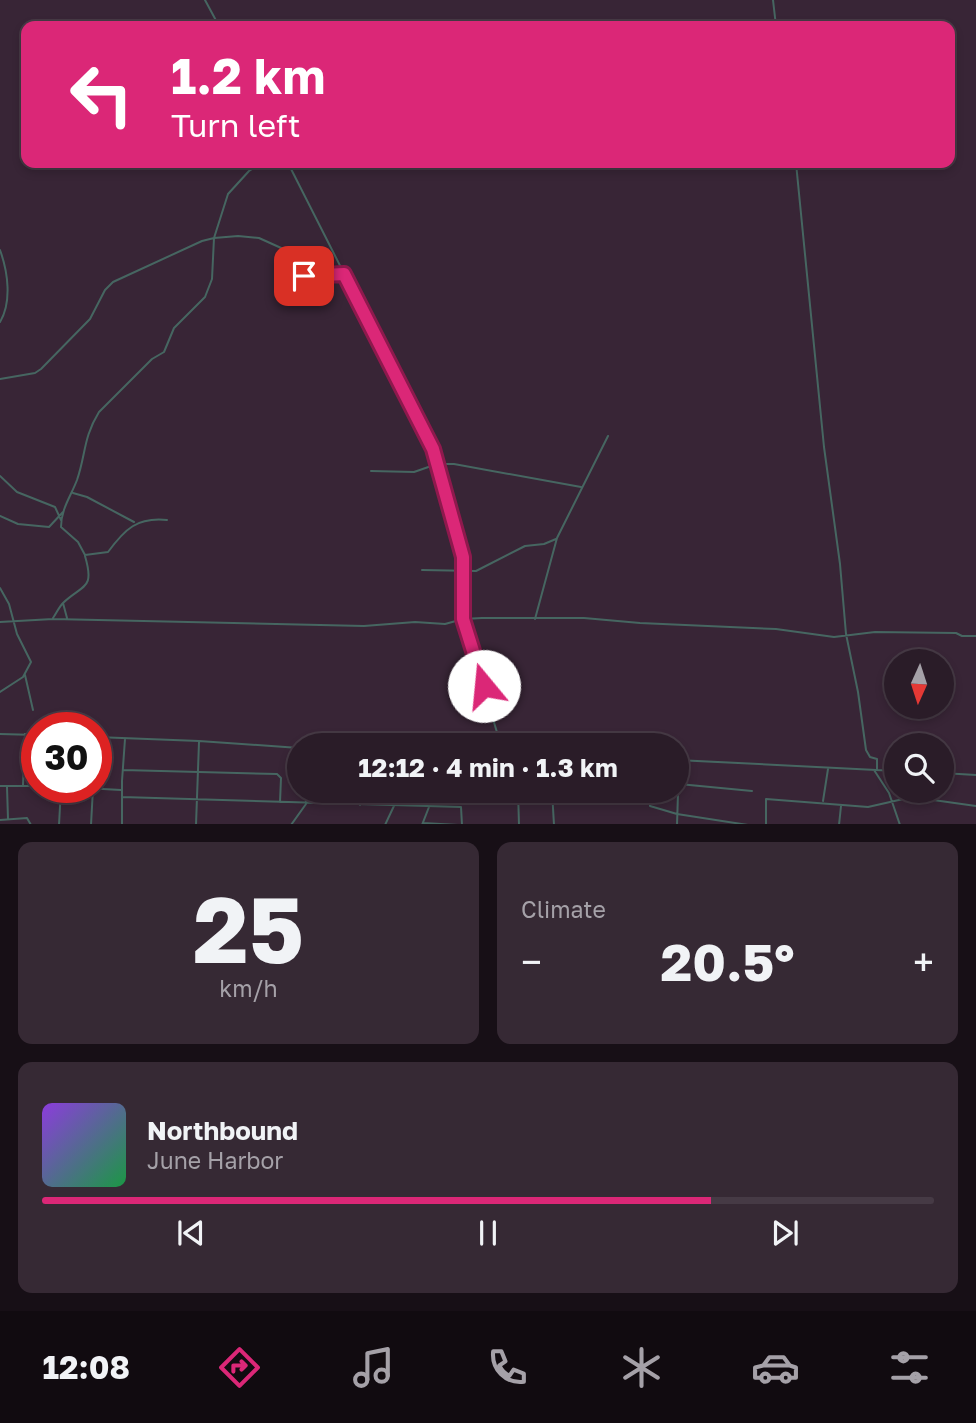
<!DOCTYPE html>
<meta charset="utf-8">
<style>
:root{--surface:#2a1c28;--page:#362934;--text:#f1f3f6;--muted:#a5a1a8;--line:#463a45;--accent:#db2777}
body{margin:0;font-family:"Golos Text",sans-serif;background:var(--page);color:var(--text);height:100vh;display:flex;flex-direction:column;font-size:26px;white-space:nowrap}
*{box-sizing:border-box;margin:0}
p{font-size:23px;color:var(--muted)}
.icon{flex:none;width:38px;height:38px;fill:none;stroke:currentColor;stroke-width:2;stroke-linecap:round;stroke-linejoin:round}
.map{position:relative;height:824px;overflow:hidden}
.details{display:flex;flex-direction:column;gap:18px;padding:18px;background:#170f16;flex:1}
.details>*{flex:none}
.banner{position:absolute;left:21px;top:21px;width:934px;height:147px;border-radius:14px;box-shadow:0 4px 10px #0003,0 0 0 2px var(--line);background:#db2777;color:#fff;overflow:hidden}
.needle{width:46px;rotate:183deg}
.tools{position:absolute;left:884px;top:649px;display:grid;gap:14px}
.tools a{display:grid;place-items:center;width:70px;height:70px;border-radius:50%;background:var(--surface);box-shadow:0 4px 10px #0003,0 0 0 2px var(--line);font-size:35px}
.speed{position:absolute;left:21px;top:712px;display:flex;gap:14px;font-size:35px;font-weight:700;text-align:center}
.speed>*{display:grid;place-content:center;width:91px;height:91px;border-radius:50%;background:var(--surface);box-shadow:0 4px 10px #0003,0 0 0 2px var(--line);line-height:1}
.speed .limit{border:10px solid #d22;background:#fff;color:#111}
.pin{position:absolute;display:grid;place-items:center;width:60px;height:60px;color:#fff;margin:-30px;border-radius:14px;box-shadow:0 4px 10px #0006}
.me{position:absolute;width:77px;margin:-38px;rotate:343deg;stroke-linejoin:round;filter:drop-shadow(0 0 5px #0008)}
.turn{display:flex;align-items:center;gap:24px;height:147px;padding:0 35px;font-size:32px}
.turn .icon{width:91px;height:91px;stroke-width:2.5}
.turn b{display:block;font-size:49px;line-height:60px}
.big{font-size:52px;font-weight:700;line-height:1.1}
.details .card{flex:1;display:flex;flex-direction:column;justify-content:center;gap:10px;min-width:0;padding:0 24px;border-radius:14px;background:var(--page)}
.details .dial{align-items:center;gap:0}
.dial b{font-size:91px;line-height:1}
.song{display:flex;align-items:center;gap:21px}
.cover{width:84px;height:84px;border-radius:10px;background:linear-gradient(135deg,hsl(270 70% 55%),hsl(140 70% 35%))}
.played{height:7px;border-radius:4px;background:linear-gradient(90deg,var(--accent) 75%,var(--line) 75%)}
.keys{display:flex;justify-content:space-around;direction:ltr}
.heat{display:flex;justify-content:space-between;align-items:center;font-size:38px;direction:ltr}
.details .tiles{flex:1;display:grid;gap:18px;grid-template-columns:1fr 1fr}
.card:last-child{grid-column:span 2}
.trip{position:absolute;left:287px;top:733px;width:402px;height:70px;border-radius:35px;background:var(--surface);box-shadow:0 4px 10px #0003,0 0 0 2px var(--line);font-weight:700;line-height:70px;text-align:center}
.tabs{display:flex;height:112px;justify-content:space-around;align-items:center;background:#110b10;color:var(--muted)}
.tabs .icon{width:49px;height:49px}
.tabs .selected{color:var(--accent)}
.tabs b{font-size:32px;color:var(--text)}
.map>svg:first-child{display:block}
.lines{fill:none;stroke-linecap:round;stroke-linejoin:round}
.street{stroke:#466661;stroke-width:2}
.route-casing{stroke:#8e194d;stroke-width:18}
.route{stroke:#db2777;stroke-width:12}
</style>
<div class="map">
<svg width="976" height="825" viewBox="0 0 976 825">
<rect width="100%" height="100%" fill="#382536"/>
<g class="lines">
<!-- street -->
<path class="street" d="M205 0 219 26
M773 0 776 26
M288 163 433 449 463 557V619L499 739 503 746
M796 163 824 447 840 564 846 634 858 692 866 750 870 757 877 759V769
M0 250C8 272 12 302 0 322
M0 379 35 373 41 369 90 319 105 290 113 282 202 241 214 238 238 236 259 238 290 252 295 257V273L304 276 343 274
M371 471 414 472 437 464H454L581 487
M0 476 17 492 55 507 61 520
M73 493 87 497 134 522
M0 516 18 524 49 527 63 512
M167 520C137 517 125 529 108 552L85 555 78 542 61 527C61 509 71 496 77 480 86 454 83 438 99 412L152 359 164 352 174 328 205 297 212 279 214 238 228 194 249 171 262 163
M422 570 476 571 525 546 544 544 556 539
M0 588 9 604 17 634 31 662 23 677 0 692
M63 603 67 618
M53 618C56 614 59 607 63 603 83 584 95 590 85 556
M535 619 557 538 608 436
M0 622 53 619 364 626 415 622 445 624 463 619 482 618H584L640 623 776 629 834 637 875 632 956 633 962 636H976
M25 675 33 710
M0 734 37 735
M96 737 199 741 299 748
M677 760 896 771
M123 770 277 774 281 778 280 802
M874 770 889 793 900 825
M942 773 976 775
M679 784 752 791
M23 785 25 734
M0 786H37
M7 787 8 819
M85 788 121 790
M518 791 519 825
M552 791 554 825
M650 791V806L677 814 748 825
M122 797 461 807 462 825
M823 801 828 769
M332 804 333 791
M360 805V791
M0 820 27 818 31 825
M423 823 458 825
M59 825 61 788
M91 825 93 788
M122 825V781L125 739
M159 825H162
M196 825 199 742
M291 825 306 804 307 791
M385 825 401 791
M422 825 429 807
M677 825 679 761
M766 825V799L868 807 912 797 976 806
M839 825 841 806
M923 825H932"/>
</g>
<g class="lines">
<defs>
<path id="route" d="M304 276 344 274 433 449 463 557V619L484 686"/>
</defs>
<!-- route casing -->
<use href="#route" class="route-casing"/>
<!-- route -->
<use href="#route" class="route"/>
</g>
</svg>
<div class="tools">
<a><svg class="needle" viewBox="-14 -14 28 28"><path d="M0-13l5 13h-10z" fill="#e53935"/><path d="M0 13l5-13h-10z" fill="#a5a1a8"/></svg></a>
<a><svg class="icon" aria-label="search" viewBox="0 0 24 24"><circle cx="10" cy="10" r="6"/><path d="M15 15l6 6"/></svg></a>
</div>
<div class="speed"><div class="limit">30</div></div>
<div class="pin" style="left:304px;top:276px;background:#d93025"><svg class="icon" aria-label="arrive" viewBox="0 0 24 24"><path d="M6 21V4h12l-3 4 3 4H6"/></svg></div>
<svg class="me" style="left:484px;top:686px" viewBox="-20 -20 40 40"><circle r="19" fill="#fff"/><path d="M0-13L10 11 0 6-10 11z" fill="#db2777"/></svg>
<div class="trip">12:12 · 4 min · 1.3 km</div>
<div class="banner">
<div class="turn"><svg class="icon" aria-label="left" viewBox="0 0 24 24"><path d="M17 20v-9H6M10 6l-5 5 5 5"/></svg><div><b>1.2 km</b>Turn left</div></div>
</div>
</div>
<section class="details">
<div class="tiles">
<div class="card dial"><b>25</b><p>km/h</p></div>
<div class="card"><p>Climate</p>
<div class="heat"><a>−</a><b class="big">20.5°</b><a>+</a></div>
</div>
<div class="card">
<div class="song"><i class="cover"></i><div><b>Northbound</b><p>June Harbor</p></div></div>
<div class="played"></div>
<div class="keys"><svg class="icon" aria-label="previous" viewBox="0 0 24 24"><path d="M18 5L8 12l10 7zM5 5v14"/></svg><svg class="icon" aria-label="pause" viewBox="0 0 24 24"><path d="M8 5v14M16 5v14"/></svg><svg class="icon" aria-label="next" viewBox="0 0 24 24"><path d="M6 5l10 7-10 7zM19 5v14"/></svg></div>
</div>
</div>
</section>
<nav class="tabs">
<b>12:08</b>
<svg class="icon selected" aria-label="directions" viewBox="0 0 24 24"><path d="M12 3l9 9-9 9-9-9zM9 14v-3h6M13 9l2 2-2 2"/></svg>
<svg class="icon" aria-label="music" viewBox="0 0 24 24"><path d="M9 18V5l10-2v13"/><circle cx="6" cy="18" r="3"/><circle cx="16" cy="16" r="3"/></svg>
<svg class="icon" aria-label="phone" viewBox="0 0 24 24"><path d="M5 4h4l2 5-3 2q2 4 5 5l2-3 5 2v4C11 20 4 13 5 4z"/></svg>
<svg class="icon" aria-label="climate" viewBox="0 0 24 24"><path d="M12 3v18M4 7l16 10M4 17L20 7"/></svg>
<svg class="icon" aria-label="car" viewBox="0 0 24 24"><path d="M5 17H2v-5l4-1 3-4h7l3 4 3 1v5h-3M9 17h6M6 11h13"/><circle cx="7" cy="17" r="2"/><circle cx="17" cy="17" r="2"/></svg>
<svg class="icon" aria-label="filters" viewBox="0 0 24 24"><path d="M4 7h16M4 17h16"/><circle cx="9" cy="7" r="2"/><circle cx="15" cy="17" r="2"/></svg>
</nav>
